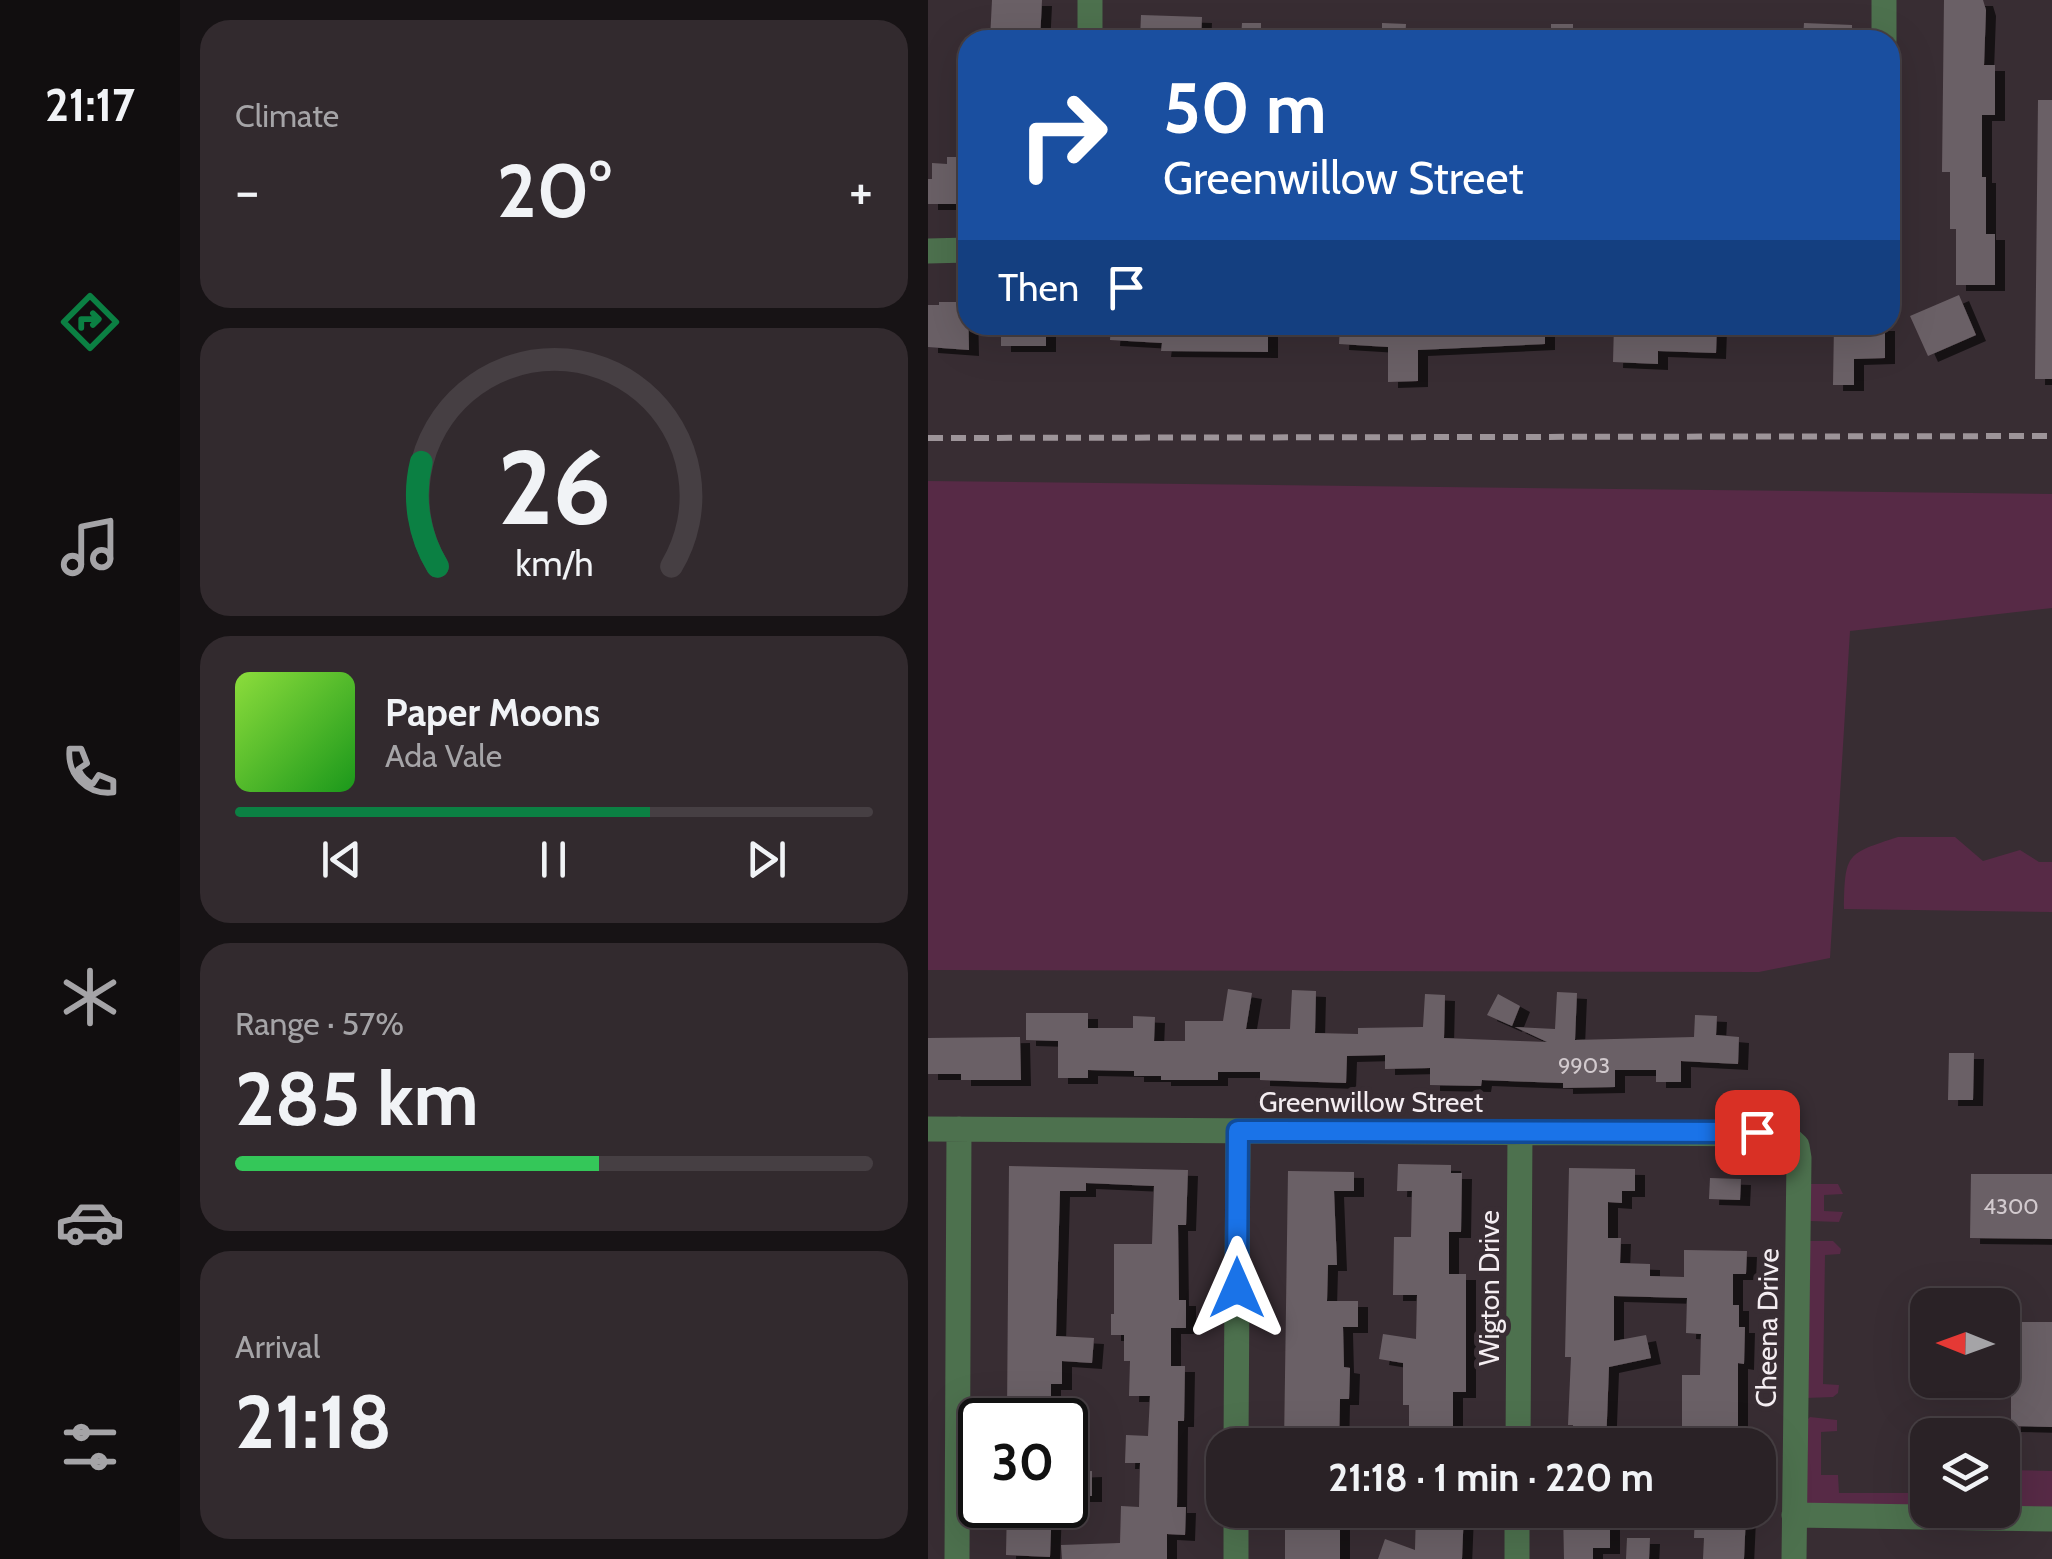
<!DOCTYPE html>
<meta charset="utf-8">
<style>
:root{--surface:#2a2226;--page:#322a2e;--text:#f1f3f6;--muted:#a5a4a7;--line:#463f43;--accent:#0b8043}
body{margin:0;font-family:Cabin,sans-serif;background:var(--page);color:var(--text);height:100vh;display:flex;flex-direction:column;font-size:38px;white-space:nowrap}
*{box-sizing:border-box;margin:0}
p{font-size:32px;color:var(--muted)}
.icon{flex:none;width:55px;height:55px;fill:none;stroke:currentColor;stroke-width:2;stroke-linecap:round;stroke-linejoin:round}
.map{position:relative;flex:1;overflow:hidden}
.details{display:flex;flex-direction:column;gap:20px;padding:20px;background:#171315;width:748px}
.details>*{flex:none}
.hud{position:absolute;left:30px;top:30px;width:942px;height:305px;border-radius:30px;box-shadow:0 10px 40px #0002,0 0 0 2px var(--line);background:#1a4fa0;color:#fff;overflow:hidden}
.needle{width:65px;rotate:271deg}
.controls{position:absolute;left:982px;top:1288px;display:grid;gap:20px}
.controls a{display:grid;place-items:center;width:110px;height:110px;border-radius:20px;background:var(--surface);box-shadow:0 10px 40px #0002,0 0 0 2px var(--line);font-size:50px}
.speed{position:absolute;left:30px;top:1398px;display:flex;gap:20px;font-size:50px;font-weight:700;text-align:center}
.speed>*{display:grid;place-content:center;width:130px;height:130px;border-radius:50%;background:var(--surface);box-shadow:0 10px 40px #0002,0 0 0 2px var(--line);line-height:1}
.speed .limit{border:5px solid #111;border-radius:15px;background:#fff;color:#111}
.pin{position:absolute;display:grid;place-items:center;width:85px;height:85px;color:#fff;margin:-42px;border-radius:20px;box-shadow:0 5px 15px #0006}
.me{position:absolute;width:110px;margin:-55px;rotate:0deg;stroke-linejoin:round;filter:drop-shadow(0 0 8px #0008)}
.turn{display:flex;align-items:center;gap:35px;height:210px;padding:0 40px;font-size:45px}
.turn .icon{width:130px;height:130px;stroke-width:2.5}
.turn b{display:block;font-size:70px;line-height:85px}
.then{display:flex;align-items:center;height:95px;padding:0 40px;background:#0003;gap:20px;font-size:38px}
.big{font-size:75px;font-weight:700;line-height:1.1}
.details .card{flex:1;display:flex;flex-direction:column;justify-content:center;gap:15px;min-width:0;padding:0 35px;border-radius:30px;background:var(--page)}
.details .dial{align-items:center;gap:0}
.dial svg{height:260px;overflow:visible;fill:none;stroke:var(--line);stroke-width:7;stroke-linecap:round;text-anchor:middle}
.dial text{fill:var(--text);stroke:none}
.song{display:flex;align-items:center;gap:30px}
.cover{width:120px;height:120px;border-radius:15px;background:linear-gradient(135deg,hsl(90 70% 55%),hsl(120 70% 35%))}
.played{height:10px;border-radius:5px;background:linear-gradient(90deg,var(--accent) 65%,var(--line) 65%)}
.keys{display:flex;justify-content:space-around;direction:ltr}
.heat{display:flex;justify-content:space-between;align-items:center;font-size:55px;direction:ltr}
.charge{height:15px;border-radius:8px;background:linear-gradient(90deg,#34c759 57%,var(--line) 0)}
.trip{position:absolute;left:278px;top:1428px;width:570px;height:100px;border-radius:30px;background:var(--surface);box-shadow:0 10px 40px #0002,0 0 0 2px var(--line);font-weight:700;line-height:100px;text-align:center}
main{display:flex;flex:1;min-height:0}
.dock{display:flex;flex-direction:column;width:180px;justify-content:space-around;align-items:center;background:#110e0f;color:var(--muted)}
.dock .icon{width:70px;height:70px}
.dock .active{color:var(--accent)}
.dock b{font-size:45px;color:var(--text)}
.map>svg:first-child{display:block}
.green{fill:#572a46}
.building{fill:#6b6066;filter:url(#shadow)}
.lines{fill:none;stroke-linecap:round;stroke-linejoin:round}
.minor{stroke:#4d714e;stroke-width:25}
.rail{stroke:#9d9499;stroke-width:6;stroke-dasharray:15 8;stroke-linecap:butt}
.route-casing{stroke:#114b97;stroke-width:25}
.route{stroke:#1a73e8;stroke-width:18}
.labels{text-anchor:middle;stroke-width:10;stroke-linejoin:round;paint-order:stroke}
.number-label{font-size:22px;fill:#d2cace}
.street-label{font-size:28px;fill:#f4edf1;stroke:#382d33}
</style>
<main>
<nav class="dock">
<b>21:17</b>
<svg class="icon active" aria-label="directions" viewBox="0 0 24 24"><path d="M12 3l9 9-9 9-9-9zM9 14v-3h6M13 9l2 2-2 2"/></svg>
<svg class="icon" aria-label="music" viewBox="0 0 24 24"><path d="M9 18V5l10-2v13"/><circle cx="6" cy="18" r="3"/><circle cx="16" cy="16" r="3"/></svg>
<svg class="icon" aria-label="phone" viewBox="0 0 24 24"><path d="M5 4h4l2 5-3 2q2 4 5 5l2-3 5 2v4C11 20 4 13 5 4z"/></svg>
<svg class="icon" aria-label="climate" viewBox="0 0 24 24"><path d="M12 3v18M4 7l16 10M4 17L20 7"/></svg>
<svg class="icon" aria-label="car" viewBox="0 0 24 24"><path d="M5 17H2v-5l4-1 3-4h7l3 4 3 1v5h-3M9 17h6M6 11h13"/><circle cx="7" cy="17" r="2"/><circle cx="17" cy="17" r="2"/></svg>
<svg class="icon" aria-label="filters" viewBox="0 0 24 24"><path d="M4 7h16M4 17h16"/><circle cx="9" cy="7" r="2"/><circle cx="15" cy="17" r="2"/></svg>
</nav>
<section class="details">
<div class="card"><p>Climate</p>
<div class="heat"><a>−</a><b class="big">20°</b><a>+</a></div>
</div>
<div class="card dial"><svg viewBox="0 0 100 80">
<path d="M14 69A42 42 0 1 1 86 69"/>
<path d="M14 69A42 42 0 0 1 9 37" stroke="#0b8043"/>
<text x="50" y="56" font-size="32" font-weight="700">26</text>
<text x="50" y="72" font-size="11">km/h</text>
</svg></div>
<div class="card">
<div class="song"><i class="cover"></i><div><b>Paper Moons</b><p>Ada Vale</p></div></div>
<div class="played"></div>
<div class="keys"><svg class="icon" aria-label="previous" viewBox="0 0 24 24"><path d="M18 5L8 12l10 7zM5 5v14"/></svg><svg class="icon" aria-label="pause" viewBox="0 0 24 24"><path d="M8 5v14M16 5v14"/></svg><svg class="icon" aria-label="next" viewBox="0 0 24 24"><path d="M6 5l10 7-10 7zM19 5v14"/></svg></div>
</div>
<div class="card"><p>Range · 57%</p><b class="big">285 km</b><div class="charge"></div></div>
<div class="card"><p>Arrival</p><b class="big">21:18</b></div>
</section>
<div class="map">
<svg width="1125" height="1559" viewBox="0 0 1125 1559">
<defs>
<filter id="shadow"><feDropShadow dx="10" dy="6" stdDeviation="0" flood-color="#0009"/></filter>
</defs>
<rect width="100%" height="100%" fill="#382d33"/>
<!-- green -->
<path class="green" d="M0 481 1124 494V608L922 631 902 958 831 972 0 970Z
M970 837H1027L1055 861 1092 850 1111 862H1124V912L916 909C917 853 918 854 970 837Z
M882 1184H910L915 1194 896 1195V1211L915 1212 911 1222 882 1221Z
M881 1241H905L913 1249 912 1254 897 1255 895 1384 911 1385 910 1393 905 1397 878 1398Z
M882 1417 909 1420V1431L893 1432V1475H910L911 1493H1000V1510L882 1508 877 1500 878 1421Z
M1075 1448 1077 1470 1124 1471V1511L1075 1510Z"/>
<!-- building -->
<path class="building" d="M64 0H114L112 40H62Z
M1016 0H1055L1058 10 1056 65H1067V115H1054V177H1058V234H1067V285H1028V229H1022V172H1014Z
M213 15 274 17 273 40H212Z
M314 23H333V40H313Z
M454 23 478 24 477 40H454Z
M876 23 924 25V40H875Z
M623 24H645V40H623Z
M1110 100H1125V379H1107Z
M19 157H40V204H0V179H4V163L19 164Z
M1031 295 1048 335 1000 356 982 316Z
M11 302H40L41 350 0 347V305H11Z
M73 325H118V346H73Z
M183 325H340V352L233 351 234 343 182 340Z
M412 325H617V344L490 350V381L460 382V347L411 344Z
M686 325H789L788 353 730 351V364L685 362Z
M906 325H957V358L926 359V385H905Z
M300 989 324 993 318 1029H362L364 990 388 991 387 1033 430 1034V1028L495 1027 497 994 517 995 516 1038 619 1042 587 1027 627 1029 629 992 649 993 647 1040 766 1037 767 1015 789 1016 788 1035 811 1037 810 1064 753 1061V1082H728V1070H687V1087L635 1088V1083L554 1080 553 1086 502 1085V1068L457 1069V1055L419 1056 418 1083 332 1080V1072H290V1080H233V1076H206V1071L160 1070V1078H130V1041L98 1040V1013H160V1028H205V1016L227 1017 226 1041H257V1021H295Z
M570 994 592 1006 584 1026 559 1015Z
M92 1037 93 1080H33V1074H0V1038Z
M1021 1053H1046L1045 1100H1020Z
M470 1164 523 1165V1173H534L533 1232H521V1274H538V1392H525V1445H481V1405H475V1363L451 1359 455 1334 488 1339 489 1295H465L466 1237H483L484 1191H469Z
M81 1166 260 1170 258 1225H250L251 1300H258V1328H243V1366H257L256 1421H250L249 1507H258L257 1535 239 1534V1559H134L133 1545 192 1543 193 1506 211 1507 212 1463H197L198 1435 220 1436 222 1396H201L202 1361H196V1335H183V1314H186V1244H224L226 1186 158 1183V1191H132L128 1336 166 1338 164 1363 134 1361V1384H123V1415H79Z
M641 1168 707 1169V1191H694V1203L680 1202V1238H693L692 1263 722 1264V1276L756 1277V1250L819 1251 818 1274H805V1305H811V1327H817L816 1364 810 1363V1430L754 1431V1375H772L773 1334 758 1333 759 1298 686 1296V1341L718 1335 723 1358 681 1367 678 1445H644L645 1425H640L643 1357H637Z
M360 1171 426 1172V1191H406L409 1265H400L399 1301H430V1327H415L416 1367 422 1368 421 1399H412L411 1445H356Z
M1043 1174H1125V1239L1042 1238Z
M782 1178 813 1179 812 1200 781 1199Z
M1075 1322H1125V1427L1083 1426V1342H1075Z
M164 1471V1496H139V1472Z
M79 1505H124L122 1557 78 1555Z
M357 1510H412V1559H357Z
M488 1510H536L534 1559H450L457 1539 487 1550Z
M635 1510H682V1548H665V1559H636Z
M767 1512 818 1514 816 1559H775L776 1538H766Z
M699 1538H722L721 1559H698Z"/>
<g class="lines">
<!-- minor -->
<path class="minor" d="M956 0V40
M162 40V0
M0 251 40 250
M0 1129 856 1134 869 1146 871 1158 866 1559
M308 1445 310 1131
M590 1445 592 1132
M866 1515 1125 1519
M29 1559 31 1129
M308 1559V1510
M589 1559V1510"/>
<!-- rail -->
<path class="rail" d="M0 438 1125 436"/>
</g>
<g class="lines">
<defs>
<path id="route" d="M309 1288 310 1131 829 1132"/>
</defs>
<!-- route casing -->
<use href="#route" class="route-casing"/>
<!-- route -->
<use href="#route" class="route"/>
</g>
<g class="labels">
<!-- number labels -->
<g class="number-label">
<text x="656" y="1073">9903</text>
<text x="1083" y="1214">4300</text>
</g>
<!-- street labels -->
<g class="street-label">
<text x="443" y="1112">Greenwillow Street</text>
<text transform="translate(561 1288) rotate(-90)" y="10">Wigton Drive</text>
<text transform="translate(839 1328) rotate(-89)" y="10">Cheena Drive</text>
</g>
</g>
</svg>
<div class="controls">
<a><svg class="needle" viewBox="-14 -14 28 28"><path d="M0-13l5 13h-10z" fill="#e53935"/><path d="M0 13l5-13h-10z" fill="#a5a4a7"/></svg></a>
<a><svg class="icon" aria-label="layers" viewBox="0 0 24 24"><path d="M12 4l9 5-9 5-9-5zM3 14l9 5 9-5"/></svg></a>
</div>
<div class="speed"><div class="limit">30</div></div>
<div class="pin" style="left:829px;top:1132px;background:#d93025"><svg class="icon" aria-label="arrive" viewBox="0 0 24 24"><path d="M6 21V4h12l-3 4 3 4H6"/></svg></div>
<svg class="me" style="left:309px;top:1288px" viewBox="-20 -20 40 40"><path d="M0-17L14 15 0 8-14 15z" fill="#1a73e8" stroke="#fff" stroke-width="4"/></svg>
<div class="trip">21:18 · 1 min · 220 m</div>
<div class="hud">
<div class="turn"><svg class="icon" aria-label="right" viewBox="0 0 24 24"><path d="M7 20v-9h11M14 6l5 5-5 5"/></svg><div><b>50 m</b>Greenwillow Street</div></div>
<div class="then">Then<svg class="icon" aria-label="arrive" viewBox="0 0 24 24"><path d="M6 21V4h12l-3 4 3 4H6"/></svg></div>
</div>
</div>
</main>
